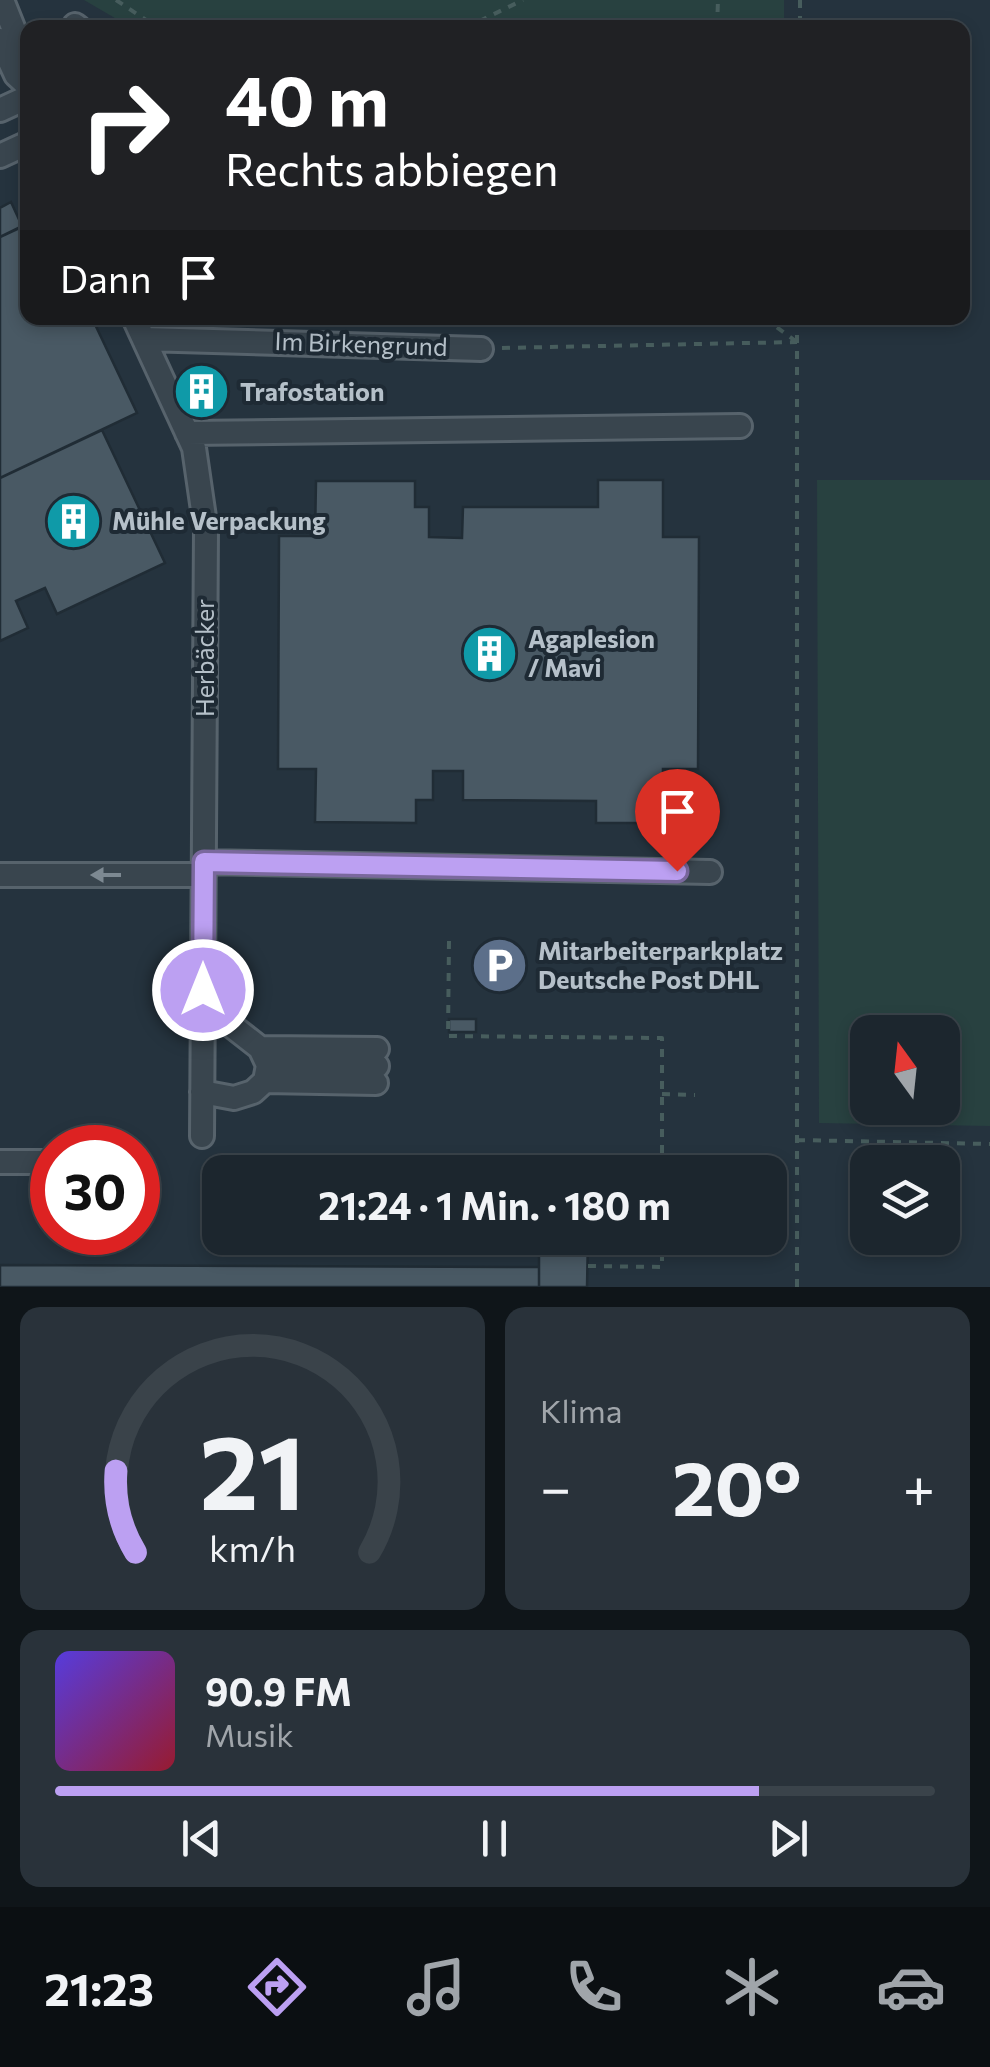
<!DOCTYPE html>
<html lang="de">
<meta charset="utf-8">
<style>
:root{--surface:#1c262e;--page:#29323a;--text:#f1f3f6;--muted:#a0a5aa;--line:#3a434a;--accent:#bca0f2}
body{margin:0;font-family:Commissioner,sans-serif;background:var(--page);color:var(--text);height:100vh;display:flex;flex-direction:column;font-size:38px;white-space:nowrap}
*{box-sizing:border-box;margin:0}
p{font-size:32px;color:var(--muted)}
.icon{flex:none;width:55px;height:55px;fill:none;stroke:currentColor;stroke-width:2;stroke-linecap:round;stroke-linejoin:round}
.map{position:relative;height:1287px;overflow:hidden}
.sheet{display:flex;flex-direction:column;gap:20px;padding:20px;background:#0f1519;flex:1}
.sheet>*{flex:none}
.hud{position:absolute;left:20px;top:20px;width:950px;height:305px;border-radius:20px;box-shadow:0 5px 15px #0003,0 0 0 2px var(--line);background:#202124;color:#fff;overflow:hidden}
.needle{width:65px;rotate:345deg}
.tools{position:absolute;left:850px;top:1015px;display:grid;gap:20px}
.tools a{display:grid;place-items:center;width:110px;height:110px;border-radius:20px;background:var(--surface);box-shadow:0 5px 15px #0003,0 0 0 2px var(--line);font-size:50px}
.speed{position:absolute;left:30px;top:1125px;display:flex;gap:20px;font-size:50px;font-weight:700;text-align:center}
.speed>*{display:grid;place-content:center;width:130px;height:130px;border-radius:50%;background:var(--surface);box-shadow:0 5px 15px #0003,0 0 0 2px var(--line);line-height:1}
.speed .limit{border:15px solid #d22;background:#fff;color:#111}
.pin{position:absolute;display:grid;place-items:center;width:85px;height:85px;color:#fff;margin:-102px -42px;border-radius:50% 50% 50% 0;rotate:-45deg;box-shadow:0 0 10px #0007}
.pin .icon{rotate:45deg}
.me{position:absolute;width:110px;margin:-55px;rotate:0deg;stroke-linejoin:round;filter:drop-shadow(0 0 8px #0008)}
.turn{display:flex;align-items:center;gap:35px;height:210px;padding:0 40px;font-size:45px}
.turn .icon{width:130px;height:130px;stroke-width:2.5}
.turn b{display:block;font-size:70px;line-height:85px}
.then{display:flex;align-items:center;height:95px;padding:0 40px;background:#0003;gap:20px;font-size:38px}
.big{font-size:75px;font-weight:700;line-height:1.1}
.sheet .widget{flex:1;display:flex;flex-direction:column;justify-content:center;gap:15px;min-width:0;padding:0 35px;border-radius:20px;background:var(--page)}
.sheet .dial{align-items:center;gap:0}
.dial svg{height:260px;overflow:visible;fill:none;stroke:var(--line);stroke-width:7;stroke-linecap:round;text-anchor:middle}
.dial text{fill:var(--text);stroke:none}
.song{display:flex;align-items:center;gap:30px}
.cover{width:120px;height:120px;border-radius:15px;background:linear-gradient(135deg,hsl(250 70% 55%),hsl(350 70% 35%))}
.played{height:10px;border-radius:5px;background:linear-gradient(90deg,var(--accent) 80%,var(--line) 80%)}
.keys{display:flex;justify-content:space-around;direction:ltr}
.heat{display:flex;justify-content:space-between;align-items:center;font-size:55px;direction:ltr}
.sheet .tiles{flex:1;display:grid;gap:20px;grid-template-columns:1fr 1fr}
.widget:last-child{grid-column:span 2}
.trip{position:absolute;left:202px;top:1155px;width:585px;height:100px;border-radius:20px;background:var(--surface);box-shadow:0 5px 15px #0003,0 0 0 2px var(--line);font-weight:700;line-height:100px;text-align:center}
.tabs{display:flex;height:160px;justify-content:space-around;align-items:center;background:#0b0f12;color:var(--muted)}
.tabs .icon{width:70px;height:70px}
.tabs .selected{color:var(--accent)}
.tabs b{font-size:45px;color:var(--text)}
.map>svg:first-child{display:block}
.green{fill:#284140;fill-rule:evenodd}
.building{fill:#495964;stroke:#202c35;stroke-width:2.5}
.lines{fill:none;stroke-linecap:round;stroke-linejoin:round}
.minor-casing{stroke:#57636c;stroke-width:28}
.path{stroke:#475d5d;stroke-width:4;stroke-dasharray:8 8;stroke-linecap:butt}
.minor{stroke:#39454e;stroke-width:22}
.oneway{fill:#7d8992}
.route-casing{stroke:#7a689d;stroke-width:25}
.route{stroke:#bca0f2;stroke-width:18}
.labels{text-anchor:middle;stroke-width:8;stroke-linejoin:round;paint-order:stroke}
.street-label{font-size:25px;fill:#b5c0c9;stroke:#1e2a34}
.poi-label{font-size:25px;font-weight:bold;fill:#b5c0c9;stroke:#1e2a34;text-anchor:start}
</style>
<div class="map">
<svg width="990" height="1287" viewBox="0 0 990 1287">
<rect width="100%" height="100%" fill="#25333e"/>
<!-- green -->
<path class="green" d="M84 0H784V27L132 28Z
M817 480H990V1126L819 1123ZM868 1032H942V1108H868Z"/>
<!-- building -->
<path class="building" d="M11 202 22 226 0 237V208Z
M28 224V318H92L137 413 0 478V237Z
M228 318H273L263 323H231Z
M102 430 165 563 57 614 45 588 16 601 28 628 0 641V478Z
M598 480H663V537H699L698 769H663L662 823H596V801L463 800V771H433V800H416V823L315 822 316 769H278L279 536H315L316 481H415V507H429V537L462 538 463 507H598Z
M449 1019H476V1032H449Z
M539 1238H588L587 1287H539Z
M0 1265 539 1267V1287H0Z"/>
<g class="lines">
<defs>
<path id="minor" d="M2 0 28 65
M75 25 79 28
M0 40 16 75 28 86
M0 110 28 97
M0 156 28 143
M134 318 194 448 206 531 202 1136
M144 339 481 349
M187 433 740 426
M204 862 710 872
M0 875H204
M260 1048 377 1049
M268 1065 377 1066
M265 1081 376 1083
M202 1092 234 1098 253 1092 265 1081 268 1065 260 1048 228 1023 203 990
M0 1162H52"/>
</defs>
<!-- minor casing -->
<use href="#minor" class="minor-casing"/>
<!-- path -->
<path class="path" d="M116 0 158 28
M800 0V28
M465 28 523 0
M717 28 718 0
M764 318 797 342
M502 348 797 342
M449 941 448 1036 662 1038V1172
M662 1094 695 1095
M797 1140 990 1144
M588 1266 662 1267V1238
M797 1287V318"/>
<!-- minor -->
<use href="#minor" class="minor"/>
</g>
<!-- one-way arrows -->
<defs><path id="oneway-solid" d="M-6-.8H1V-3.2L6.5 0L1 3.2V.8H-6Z" transform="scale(2.5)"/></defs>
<use class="oneway" href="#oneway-solid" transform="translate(106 875) rotate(180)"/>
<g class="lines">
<defs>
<path id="route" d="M203 990 204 862 677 871"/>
</defs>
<!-- route casing -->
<use href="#route" class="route-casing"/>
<!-- route -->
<use href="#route" class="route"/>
</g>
<!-- icons -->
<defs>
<symbol id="building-disc" viewBox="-11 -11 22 22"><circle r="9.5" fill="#0f9aa8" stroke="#1e2a34"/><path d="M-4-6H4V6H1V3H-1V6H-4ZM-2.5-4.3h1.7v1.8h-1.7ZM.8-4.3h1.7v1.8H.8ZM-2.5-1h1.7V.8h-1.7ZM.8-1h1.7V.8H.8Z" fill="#fff"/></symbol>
<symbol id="parking-disc" viewBox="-11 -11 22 22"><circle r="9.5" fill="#5c6f8a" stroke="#1e2a34"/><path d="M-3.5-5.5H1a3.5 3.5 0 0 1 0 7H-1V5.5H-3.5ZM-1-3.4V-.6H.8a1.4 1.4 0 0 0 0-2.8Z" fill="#fff"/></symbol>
</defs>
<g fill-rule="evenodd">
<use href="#building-disc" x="170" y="360" width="63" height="63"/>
<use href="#building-disc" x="42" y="490" width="63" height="63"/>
<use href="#building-disc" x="458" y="622" width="63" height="63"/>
<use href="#parking-disc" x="468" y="934" width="63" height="63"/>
</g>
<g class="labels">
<!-- street labels -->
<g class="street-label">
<text transform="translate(361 344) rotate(2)" y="9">Im Birkengrund</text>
<text transform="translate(205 658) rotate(-90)" y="9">Herbäcker</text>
</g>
<!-- poi labels -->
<g class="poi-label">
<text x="240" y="401">Trafostation</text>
<text x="112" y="530">Mühle Verpackung</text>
<text x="528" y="648">Agaplesion<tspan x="528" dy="29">/ Mavi</tspan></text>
<text x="538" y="960">Mitarbeiterparkplatz<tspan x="538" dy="29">Deutsche Post DHL</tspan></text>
</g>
</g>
</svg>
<div class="tools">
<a><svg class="needle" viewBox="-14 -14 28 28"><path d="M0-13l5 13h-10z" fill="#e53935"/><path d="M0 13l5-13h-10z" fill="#a0a5aa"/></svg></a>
<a><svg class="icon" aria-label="layers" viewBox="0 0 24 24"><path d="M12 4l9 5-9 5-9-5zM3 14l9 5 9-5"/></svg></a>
</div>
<div class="speed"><div class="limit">30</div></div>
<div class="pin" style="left:677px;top:871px;background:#d93025"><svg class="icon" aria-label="arrive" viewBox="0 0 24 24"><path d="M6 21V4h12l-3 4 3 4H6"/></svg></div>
<svg class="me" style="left:203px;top:990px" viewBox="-20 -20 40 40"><circle r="17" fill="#bca0f2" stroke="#fff" stroke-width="3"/><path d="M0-11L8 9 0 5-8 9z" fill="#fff"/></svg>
<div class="trip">21:24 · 1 Min. · 180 m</div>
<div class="hud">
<div class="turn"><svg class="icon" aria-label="right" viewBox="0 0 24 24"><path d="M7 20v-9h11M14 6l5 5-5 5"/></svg><div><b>40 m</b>Rechts abbiegen</div></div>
<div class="then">Dann<svg class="icon" aria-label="arrive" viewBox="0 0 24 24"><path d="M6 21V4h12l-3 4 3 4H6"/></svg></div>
</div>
</div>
<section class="sheet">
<div class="tiles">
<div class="widget dial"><svg viewBox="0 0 100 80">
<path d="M14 69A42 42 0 1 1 86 69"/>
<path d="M14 69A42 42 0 0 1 8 44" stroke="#bca0f2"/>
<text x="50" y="56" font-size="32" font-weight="700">21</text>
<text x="50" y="72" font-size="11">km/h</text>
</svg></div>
<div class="widget"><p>Klima</p>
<div class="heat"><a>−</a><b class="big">20°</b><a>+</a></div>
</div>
<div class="widget">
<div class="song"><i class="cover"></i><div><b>90.9 FM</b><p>Musik</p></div></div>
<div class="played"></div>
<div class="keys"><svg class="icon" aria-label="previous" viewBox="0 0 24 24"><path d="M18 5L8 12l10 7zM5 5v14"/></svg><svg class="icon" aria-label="pause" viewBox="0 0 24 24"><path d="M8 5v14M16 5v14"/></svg><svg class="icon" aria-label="next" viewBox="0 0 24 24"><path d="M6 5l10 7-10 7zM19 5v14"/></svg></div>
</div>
</div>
</section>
<nav class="tabs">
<b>21:23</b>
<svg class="icon selected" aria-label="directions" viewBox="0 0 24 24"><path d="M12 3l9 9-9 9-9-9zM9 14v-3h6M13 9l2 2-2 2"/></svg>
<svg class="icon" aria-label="music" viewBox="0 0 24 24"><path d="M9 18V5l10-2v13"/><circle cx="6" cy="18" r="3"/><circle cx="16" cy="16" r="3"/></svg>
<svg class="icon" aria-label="phone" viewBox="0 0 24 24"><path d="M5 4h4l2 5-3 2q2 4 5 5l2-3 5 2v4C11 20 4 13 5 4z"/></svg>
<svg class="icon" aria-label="climate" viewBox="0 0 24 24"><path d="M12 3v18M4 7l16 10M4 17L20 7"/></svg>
<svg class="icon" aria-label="car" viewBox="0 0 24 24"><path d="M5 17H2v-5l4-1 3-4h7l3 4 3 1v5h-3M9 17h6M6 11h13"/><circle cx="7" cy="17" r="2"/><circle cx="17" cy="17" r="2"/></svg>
</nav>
